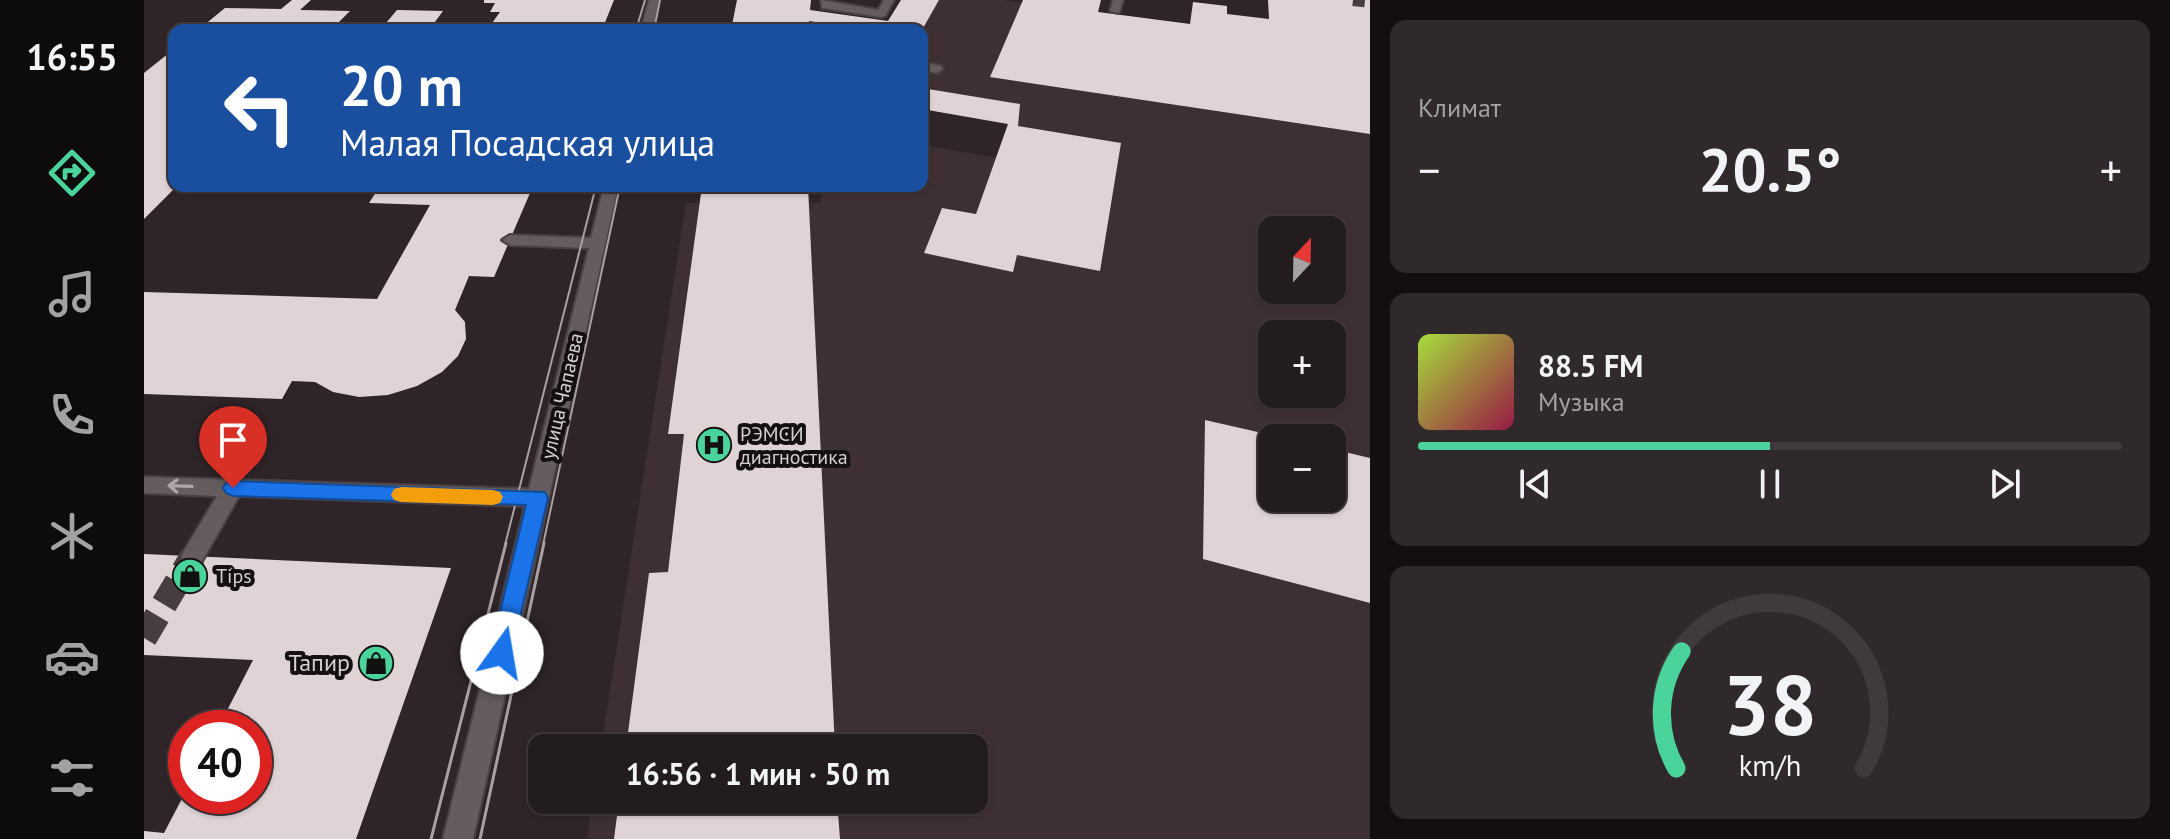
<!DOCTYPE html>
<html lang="ru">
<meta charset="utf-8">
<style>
:root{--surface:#231c1e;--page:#2f292b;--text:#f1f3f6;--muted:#a3a1a4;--line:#403a3c;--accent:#4ad49c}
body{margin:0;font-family:"PT Sans",sans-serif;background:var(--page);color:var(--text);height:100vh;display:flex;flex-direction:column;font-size:30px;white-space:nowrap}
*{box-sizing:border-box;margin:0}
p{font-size:26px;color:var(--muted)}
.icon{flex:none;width:44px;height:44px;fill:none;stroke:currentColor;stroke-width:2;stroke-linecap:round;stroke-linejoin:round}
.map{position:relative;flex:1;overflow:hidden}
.panel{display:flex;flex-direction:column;gap:20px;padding:20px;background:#130f10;width:800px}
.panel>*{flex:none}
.top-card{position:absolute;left:24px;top:24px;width:760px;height:168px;border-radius:16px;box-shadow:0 2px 6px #0004,0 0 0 2px var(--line);background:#1a4fa0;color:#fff;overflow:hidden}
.needle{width:52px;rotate:22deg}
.buttons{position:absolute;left:1114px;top:216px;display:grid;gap:16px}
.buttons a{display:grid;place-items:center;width:88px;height:88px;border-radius:16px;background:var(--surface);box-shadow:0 2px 6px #0004,0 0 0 2px var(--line);font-size:40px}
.speed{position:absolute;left:24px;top:710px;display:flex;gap:16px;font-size:40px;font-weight:700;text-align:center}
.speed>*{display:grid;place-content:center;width:104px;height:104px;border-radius:50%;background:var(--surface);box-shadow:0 2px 6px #0004,0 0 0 2px var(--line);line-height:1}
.speed .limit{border:12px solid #d22;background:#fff;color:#111}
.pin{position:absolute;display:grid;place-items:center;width:68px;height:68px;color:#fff;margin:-82px -34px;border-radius:50% 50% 50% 0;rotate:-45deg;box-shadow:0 0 8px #0007}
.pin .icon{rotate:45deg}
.me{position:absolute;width:88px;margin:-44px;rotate:13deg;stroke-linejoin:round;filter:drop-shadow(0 0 6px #0008)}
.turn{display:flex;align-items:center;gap:28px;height:168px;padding:0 40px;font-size:36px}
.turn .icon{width:104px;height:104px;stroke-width:2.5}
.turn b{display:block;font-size:56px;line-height:68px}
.big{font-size:60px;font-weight:700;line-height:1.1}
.panel .tile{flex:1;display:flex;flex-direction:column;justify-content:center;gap:12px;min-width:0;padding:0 28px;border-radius:16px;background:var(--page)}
.panel .dial{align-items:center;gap:0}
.dial svg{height:208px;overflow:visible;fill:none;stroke:var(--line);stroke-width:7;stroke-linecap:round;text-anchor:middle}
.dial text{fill:var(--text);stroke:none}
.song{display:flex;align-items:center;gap:24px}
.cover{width:96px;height:96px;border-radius:12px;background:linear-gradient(135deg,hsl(80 70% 55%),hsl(340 70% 35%))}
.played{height:8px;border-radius:4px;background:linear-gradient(90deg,var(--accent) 50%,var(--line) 50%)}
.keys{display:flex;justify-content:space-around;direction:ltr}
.heat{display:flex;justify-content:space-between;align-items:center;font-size:44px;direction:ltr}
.trip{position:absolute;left:384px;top:734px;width:460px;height:80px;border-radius:16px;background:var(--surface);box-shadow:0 2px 6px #0004,0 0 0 2px var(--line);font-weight:700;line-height:80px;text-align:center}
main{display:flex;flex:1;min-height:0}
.tab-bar{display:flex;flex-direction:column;width:144px;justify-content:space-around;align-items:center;background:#0e0b0c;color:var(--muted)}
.tab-bar .icon{width:56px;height:56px}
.tab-bar .current{color:var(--accent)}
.tab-bar b{font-size:36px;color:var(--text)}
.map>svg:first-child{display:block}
.built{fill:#3e2f33;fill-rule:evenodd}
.building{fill:#dfd3d5}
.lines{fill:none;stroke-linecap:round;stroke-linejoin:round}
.minor-tunnel-far1{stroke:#483e41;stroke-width:12;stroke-dasharray:12 6;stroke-linecap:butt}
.minor-tunnel{stroke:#483e41;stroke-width:26;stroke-dasharray:26 13;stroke-linecap:butt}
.minor-casing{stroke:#484043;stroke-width:4}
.minor{fill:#665c5e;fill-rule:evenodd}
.tram-far1{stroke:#a8a0a3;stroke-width:2}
.tram{stroke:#a8a0a3;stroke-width:3}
.oneway{stroke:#aea7a9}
.route{fill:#1a73e8;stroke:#114b97;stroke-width:2}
.slow{fill:#f59e0b}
.labels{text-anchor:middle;stroke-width:8;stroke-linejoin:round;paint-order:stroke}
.street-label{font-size:20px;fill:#d5cfd1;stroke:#141011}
.poi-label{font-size:20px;fill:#d5cfd1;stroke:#141011;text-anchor:start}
.near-poi-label{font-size:24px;fill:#d5cfd1;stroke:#141011;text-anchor:end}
</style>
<main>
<nav class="tab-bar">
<b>16:55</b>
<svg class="icon current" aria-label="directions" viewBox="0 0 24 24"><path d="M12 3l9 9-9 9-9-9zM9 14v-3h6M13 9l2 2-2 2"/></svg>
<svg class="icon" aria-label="music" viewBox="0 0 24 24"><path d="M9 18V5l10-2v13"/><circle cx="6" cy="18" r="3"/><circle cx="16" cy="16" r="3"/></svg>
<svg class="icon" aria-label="phone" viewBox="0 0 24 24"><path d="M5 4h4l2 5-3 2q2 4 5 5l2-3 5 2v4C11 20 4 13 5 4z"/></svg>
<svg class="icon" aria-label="climate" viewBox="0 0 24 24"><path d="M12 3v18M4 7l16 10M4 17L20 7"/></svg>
<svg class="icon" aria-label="car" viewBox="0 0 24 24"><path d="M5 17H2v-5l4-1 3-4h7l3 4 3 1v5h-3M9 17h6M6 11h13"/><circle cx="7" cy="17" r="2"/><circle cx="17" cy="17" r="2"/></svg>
<svg class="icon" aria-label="filters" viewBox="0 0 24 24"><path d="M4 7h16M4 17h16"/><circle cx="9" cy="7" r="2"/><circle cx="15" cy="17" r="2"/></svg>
</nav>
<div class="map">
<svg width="1226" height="839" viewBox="0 0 1226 839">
<rect width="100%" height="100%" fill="#2f2528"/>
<!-- built -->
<path class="built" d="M795 0H859L1226 47V839H443L449 800H830V748H457L542 203H677L676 186H778V145L941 173 925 135 778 109V30ZM1128 230H1188V290H1128ZM1128 334H1188V394H1128ZM1128 438H1188V498H1128Z"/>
<!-- building -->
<path class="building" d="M148 0H167L156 10 206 11 187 30H54L81 8 137 9Z
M340 0H470L458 30H343L356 12H346L351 3H340Z
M593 0H667L666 10 744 21 757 0H795L778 30H722L665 21V30H587Z
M879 0H957L954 12 1046 24 1049 2 1083 6V14L1125 19 1124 0H1226V134L846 77Z
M253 10 299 11 285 30H236Z
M30 49V186H33L0 219V73Z
M778 88 876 104 874 126 977 143 956 271 873 255 869 272 780 253 798 208 832 214 864 124 778 109Z
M96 186H140L135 191 93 190Z
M236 186H389L350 277 325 276 311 310 321 322 322 339 314 356 298 372 273 386 244 395 215 397 189 392 171 382 148 381 138 399 0 394V292L233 299 286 205 225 203Z
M558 186H664L691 748H482L505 573 524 572 540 434H524Z
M1061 420 1136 437 1128 438V498H1188V449L1226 458V603L1059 559Z
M0 554 307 568 212 839H0V831L20 833 42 791V796H110V728H74L109 660 0 655Z
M475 800H693L696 839H470Z"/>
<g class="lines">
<!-- minor-tunnel-far1 -->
<path class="minor-tunnel-far1" d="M1209 0 1226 2"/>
<!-- minor-tunnel -->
<path class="minor-tunnel" d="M0 638 49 556"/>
<defs>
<path id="minor" d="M505 0H515L509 30H497Z
M677 0 734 10 740 0H750L741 16 737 17 678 8Z
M969 0H979L975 13 966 11Z
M778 62 797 66 799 69 793 73 778 70Z
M460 186H474L329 839H299L381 506 95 496 57 563 49 565 41 563 37 556 73 496 0 493V477L385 489 445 248 366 245 358 240 366 235 447 238Z"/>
</defs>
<!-- minor casing -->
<use href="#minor" class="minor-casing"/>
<!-- minor -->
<use href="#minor" class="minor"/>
<!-- tram-far1 -->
<path class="tram-far1" d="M492 30 501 0
M510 30 516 0
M361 545 452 186
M399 545 476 186"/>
<!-- tram -->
<path class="tram" d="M287 839 362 543
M336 839 400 543"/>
</g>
<!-- one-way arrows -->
<defs><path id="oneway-shaft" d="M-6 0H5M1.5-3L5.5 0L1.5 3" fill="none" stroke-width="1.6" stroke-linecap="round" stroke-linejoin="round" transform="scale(2)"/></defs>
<use class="oneway" href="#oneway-shaft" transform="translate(36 486) rotate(-178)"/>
<!-- route -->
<path class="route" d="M89 481 401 492 404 498 366 660 358 663 349 660 346 653 382 505 89 496 82 493 79 488 82 483Z"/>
<!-- slow -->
<path class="slow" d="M257 487 349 490 356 492 359 497 356 503 349 505 257 502 250 500 247 495 250 489Z"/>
<!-- icons -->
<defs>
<symbol id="hospital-disc" viewBox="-11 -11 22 22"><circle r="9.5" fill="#4ad49c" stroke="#141011"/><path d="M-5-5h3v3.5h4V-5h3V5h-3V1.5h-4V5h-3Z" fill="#111"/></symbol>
<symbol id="shop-disc" viewBox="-11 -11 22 22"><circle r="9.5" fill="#4ad49c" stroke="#141011"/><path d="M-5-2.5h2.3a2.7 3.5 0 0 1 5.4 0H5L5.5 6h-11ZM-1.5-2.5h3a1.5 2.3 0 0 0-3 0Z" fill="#111"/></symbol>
</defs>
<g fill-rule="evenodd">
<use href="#hospital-disc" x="550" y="425" width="40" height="40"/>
<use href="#shop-disc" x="26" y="556" width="40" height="40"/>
<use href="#shop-disc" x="212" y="643" width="40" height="40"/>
</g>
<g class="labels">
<!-- street labels -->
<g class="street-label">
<text transform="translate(418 396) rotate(-77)" y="7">улица Чапаева</text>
</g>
<!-- poi labels -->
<g class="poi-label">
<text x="596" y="441">РЭМСИ<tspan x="596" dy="23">диагностика</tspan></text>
<text x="72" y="583">Tips</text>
</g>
<!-- near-poi labels -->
<g class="near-poi-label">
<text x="206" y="671">Тапир</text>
</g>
</g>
</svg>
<div class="buttons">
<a><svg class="needle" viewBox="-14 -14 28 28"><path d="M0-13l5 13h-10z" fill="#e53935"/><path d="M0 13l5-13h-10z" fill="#a3a1a4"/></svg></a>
<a>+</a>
<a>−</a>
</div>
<div class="speed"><div class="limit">40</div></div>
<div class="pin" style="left:89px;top:488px;background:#d93025"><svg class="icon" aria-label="arrive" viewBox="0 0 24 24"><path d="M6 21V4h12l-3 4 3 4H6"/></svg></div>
<svg class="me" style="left:358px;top:653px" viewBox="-20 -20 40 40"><circle r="19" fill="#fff"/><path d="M0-13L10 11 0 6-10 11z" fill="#1a73e8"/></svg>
<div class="trip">16:56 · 1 мин · 50 m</div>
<div class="top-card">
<div class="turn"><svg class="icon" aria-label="left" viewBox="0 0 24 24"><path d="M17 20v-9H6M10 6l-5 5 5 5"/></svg><div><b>20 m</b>Малая Посадская улица</div></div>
</div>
</div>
<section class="panel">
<div class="tile"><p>Климат</p>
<div class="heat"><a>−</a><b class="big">20.5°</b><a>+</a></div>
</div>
<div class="tile">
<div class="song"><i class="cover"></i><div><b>88.5 FM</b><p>Музыка</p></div></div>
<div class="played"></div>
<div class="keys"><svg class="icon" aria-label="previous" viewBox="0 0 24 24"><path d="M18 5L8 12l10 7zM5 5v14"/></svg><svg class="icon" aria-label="pause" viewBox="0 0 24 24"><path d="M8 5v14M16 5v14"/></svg><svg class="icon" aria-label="next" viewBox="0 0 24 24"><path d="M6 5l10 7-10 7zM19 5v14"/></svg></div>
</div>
<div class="tile dial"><svg viewBox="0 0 100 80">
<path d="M14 69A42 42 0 1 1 86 69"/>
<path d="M14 69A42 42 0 0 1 16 24" stroke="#4ad49c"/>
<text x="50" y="56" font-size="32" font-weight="700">38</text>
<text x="50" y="72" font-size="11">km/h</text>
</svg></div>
</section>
</main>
